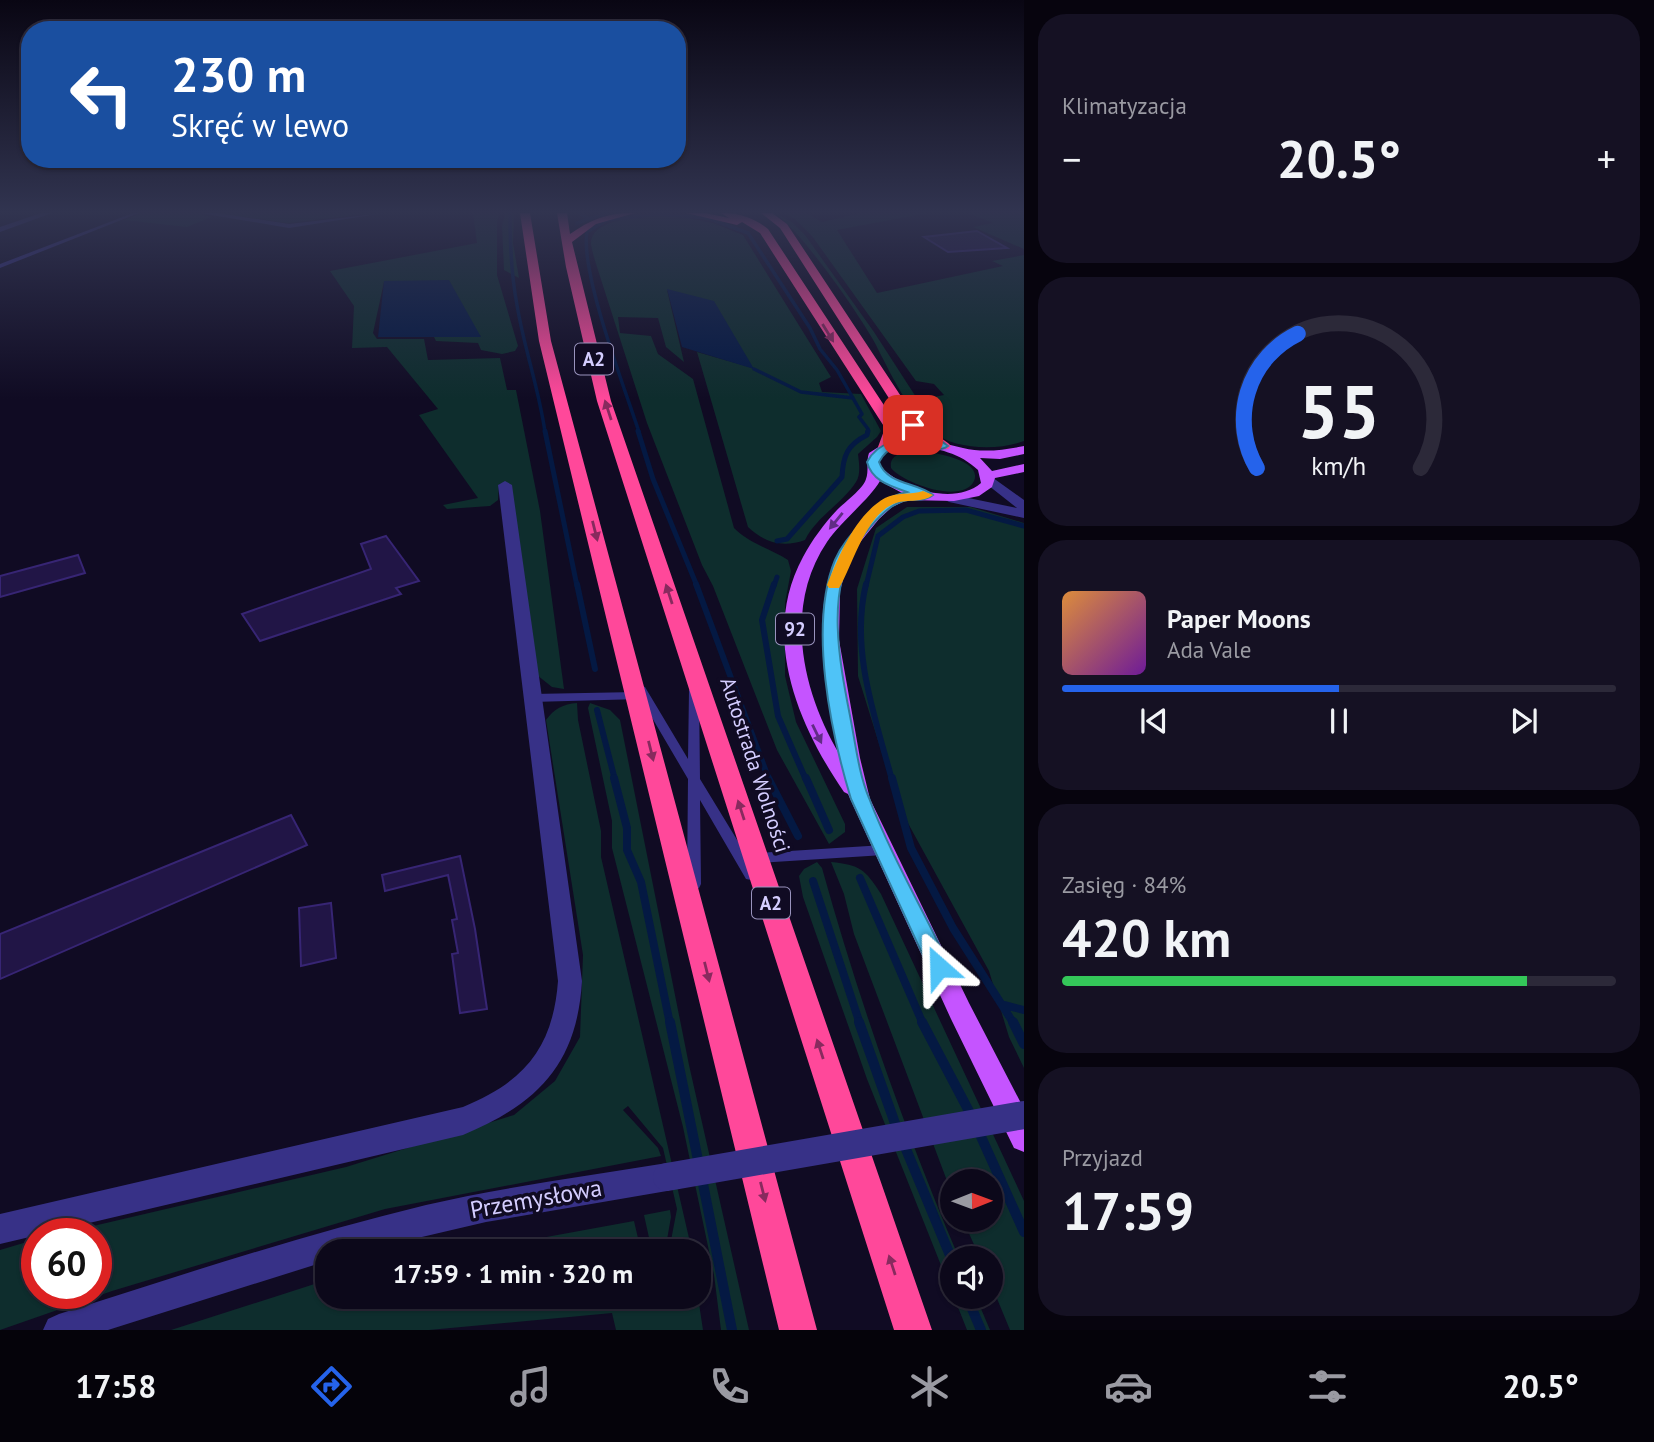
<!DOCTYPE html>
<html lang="pl">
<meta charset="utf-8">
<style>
:root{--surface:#0c081a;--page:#151123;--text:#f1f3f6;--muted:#9a9aa2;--line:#2c2939;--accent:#2563eb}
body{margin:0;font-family:"PT Sans",sans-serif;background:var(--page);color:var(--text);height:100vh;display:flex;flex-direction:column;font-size:26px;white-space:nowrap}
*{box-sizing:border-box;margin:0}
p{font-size:23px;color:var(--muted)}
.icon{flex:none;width:38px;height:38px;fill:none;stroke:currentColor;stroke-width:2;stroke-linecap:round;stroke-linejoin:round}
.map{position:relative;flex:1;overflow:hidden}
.details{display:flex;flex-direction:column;gap:14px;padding:14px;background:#07040e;width:630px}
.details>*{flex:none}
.banner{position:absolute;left:21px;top:21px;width:665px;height:147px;border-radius:28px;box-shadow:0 2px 5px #0004,0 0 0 2px var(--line);background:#1a4fa0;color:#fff;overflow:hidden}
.needle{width:46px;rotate:89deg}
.fabs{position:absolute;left:940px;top:1169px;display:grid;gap:14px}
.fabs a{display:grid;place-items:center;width:63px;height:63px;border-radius:50%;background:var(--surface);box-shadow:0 2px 5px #0004,0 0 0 2px var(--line);font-size:35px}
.speed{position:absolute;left:21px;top:1218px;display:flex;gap:14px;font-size:35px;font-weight:700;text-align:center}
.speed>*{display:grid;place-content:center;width:91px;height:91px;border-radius:50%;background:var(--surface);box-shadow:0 2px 5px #0004,0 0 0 2px var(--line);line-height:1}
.speed .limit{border:10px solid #d22;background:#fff;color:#111}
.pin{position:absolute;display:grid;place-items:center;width:60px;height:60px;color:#fff;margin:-30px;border-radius:14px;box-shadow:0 4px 10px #0006}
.me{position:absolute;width:77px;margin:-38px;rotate:335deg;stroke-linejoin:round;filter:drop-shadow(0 0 5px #0008)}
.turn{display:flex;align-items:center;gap:24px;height:147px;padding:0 35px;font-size:32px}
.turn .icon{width:91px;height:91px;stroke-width:2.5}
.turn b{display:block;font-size:49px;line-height:60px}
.big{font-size:52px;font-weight:800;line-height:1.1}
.details .tile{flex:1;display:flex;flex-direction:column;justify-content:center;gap:10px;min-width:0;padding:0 24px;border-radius:28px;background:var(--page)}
.details .dial{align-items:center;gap:0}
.dial svg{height:182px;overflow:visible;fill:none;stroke:var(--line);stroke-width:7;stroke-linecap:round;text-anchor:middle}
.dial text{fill:var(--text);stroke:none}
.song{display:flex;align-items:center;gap:21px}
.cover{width:84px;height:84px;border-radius:10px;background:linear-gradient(135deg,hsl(30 70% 55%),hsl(280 70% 35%))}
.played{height:7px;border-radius:4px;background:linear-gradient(90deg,var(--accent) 50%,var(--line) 50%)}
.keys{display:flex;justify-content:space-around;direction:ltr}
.heat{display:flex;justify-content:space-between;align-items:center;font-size:38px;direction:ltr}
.charge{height:10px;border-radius:5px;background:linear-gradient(90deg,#34c759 84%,var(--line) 0)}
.trip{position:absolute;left:315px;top:1239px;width:396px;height:70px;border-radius:28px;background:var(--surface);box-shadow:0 2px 5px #0004,0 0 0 2px var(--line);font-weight:800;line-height:70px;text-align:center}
.menu{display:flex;height:112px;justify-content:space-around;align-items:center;background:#05030a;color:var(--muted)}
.menu .icon{width:49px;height:49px}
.menu .active{color:var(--accent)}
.menu b{font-size:32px;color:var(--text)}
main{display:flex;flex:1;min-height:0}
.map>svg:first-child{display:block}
.green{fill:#0e2d2d}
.water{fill:#041943}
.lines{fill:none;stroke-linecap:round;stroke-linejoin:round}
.stream-far4{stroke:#041943;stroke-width:3.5}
.stream-far3{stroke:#041943;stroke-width:5}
.stream-far2{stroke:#041943;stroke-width:6}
.stream-far1{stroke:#041943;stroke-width:8}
.stream{stroke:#041943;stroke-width:10}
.building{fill:#211546;stroke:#372574;stroke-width:2}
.service{fill:#373187;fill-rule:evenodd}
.minor{fill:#373187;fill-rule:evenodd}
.primary{fill:#c554ff;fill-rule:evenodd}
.motorway{fill:#ff489a;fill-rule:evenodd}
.minor-bridge{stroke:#373187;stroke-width:28}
.oneway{fill:#882a5e}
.oneway2{fill:#612c86}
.route{fill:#4fc3f7;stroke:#337fa1;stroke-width:2}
.slow{fill:#f59e0b}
.labels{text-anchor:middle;stroke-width:7;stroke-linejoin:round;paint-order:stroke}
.shield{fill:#100b23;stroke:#9993bd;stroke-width:2}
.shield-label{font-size:19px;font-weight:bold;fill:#d4cdff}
.street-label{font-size:21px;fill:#d4cdff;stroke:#100b23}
.near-street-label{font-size:24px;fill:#d4cdff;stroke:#100b23}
</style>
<main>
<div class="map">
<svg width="1024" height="1330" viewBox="0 0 1024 1330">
<rect width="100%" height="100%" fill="#100b23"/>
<!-- green -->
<path class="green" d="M142 213H197L211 217 187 227 124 220Z
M215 213H372L288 223Z
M473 213H499L497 221V275L518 346 515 351 502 354 481 350 478 343 436 341 434 337 481 336 384 282 373 333 377 339H424L428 360 500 358 507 390H516L540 511 564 689 552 687 537 675 508 483 499 484 498 500 490 506 447 509 443 505 478 498 419 415 438 409 387 347 352 348 354 306 330 271 477 243Z
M505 213H514L513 243 519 278 504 270 502 226Z
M774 213 792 222 805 235 874 332 916 397 924 399 944 395 934 384 916 381 812 236 795 219 784 213H806L822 222 861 213H927L837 230 877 293 1003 266 992 261 1024 255V441C998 451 954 450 931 431 911 416 887 367 876 345 862 318 798 226 774 213Z
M968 213H1024V249L973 227 993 223Z
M647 216 683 217 713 223 743 235 831 377 819 383 822 392 861 394 881 431 877 437 858 454C859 463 861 474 856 482 842 504 817 516 805 540 783 548 765 543 748 527L697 352 753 368 667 290 684 362 666 347 658 318 618 317 620 333 651 336 658 354 693 379 734 528C750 544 769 548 788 560L791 571 785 603V676L796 722 845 824V832L829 844 777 750 713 586 702 565 647 423 597 267C595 260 592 252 591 244 590 221 631 218 647 216Z
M912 451C924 450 984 458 974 481 962 505 903 483 891 468 889 455 901 453 912 451Z
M907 507H971L1024 523V1068L1009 1037 989 971 898 805 858 676 857 589 876 528Z
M577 703 578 720 601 831V857L692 1251H669L677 1209 663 1148 628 1106 623 1110 658 1148 661 1156 385 1209 112 1291 0 1330V1250L37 1239V1293H96V1234H59L346 1167 514 1115 555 1081 580 1037 583 955 546 720C554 709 563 704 577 703Z
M590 703 610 710 620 720 689 1065 749 1330H721L714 1275 683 1127 612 848V821L588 708Z
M817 862 822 868C859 1001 905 1131 959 1258H952V1293L867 1079 803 897 799 876 804 869Z
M831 862C860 865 865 869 881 894L1024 1201V1330H1010L991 1284 990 1258H980L963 1220H990V1181H952V1194L854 934 844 894Z
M670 1210 671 1217 665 1251H652L644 1215Z
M634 1221 641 1251H470Z
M327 1280V1297H698L703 1330H616L612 1313 429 1330H171Z
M954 1297H976L990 1330H967Z"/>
<!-- water -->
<path class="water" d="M449 280 481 337H378L384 281Z
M667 289 714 301 754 369 682 347Z"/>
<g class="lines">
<!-- stream-far4 -->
<path class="stream-far4" d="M510 213C510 244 511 274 517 305 524 348 539 389 545 432
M578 213 588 218
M577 223 607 213
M754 369 801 392 853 398
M639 432C625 389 580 272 587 232L607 220 658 214 707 218 748 233 810 328 820 349 837 370 862 414 859 417 868 429 867 432"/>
<!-- stream-far3 -->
<path class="stream-far3" d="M545 431 577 586
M638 431 653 479 697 586
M777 541 787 539 842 477C843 456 847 445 867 435L868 431
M774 586 777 577
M866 586 878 536 903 517 919 511 966 510 1024 526"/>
<!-- stream-far2 -->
<path class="stream-far2" d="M577 584 595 669
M696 584 769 780
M774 584 762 620 778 716 806 780
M866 584C850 650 875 717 892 780
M597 710 615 780"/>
<!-- stream-far1 -->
<path class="stream-far1" d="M614 778 627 828V850L641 882 670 1024
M768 778 798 836
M806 778 829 830
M892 778 911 848 953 928 1014 1024
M860 878 923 1024
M813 881 860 1024
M1004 1005 1024 1010"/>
<!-- stream -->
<path class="stream" d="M670 1022 699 1165
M859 1022 897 1129
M922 1022 972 1117
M1013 1022 1024 1044
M978 1130 1024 1232
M903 1142 952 1260
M702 1179 732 1330
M967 1297 981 1330"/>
</g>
<!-- building -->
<path class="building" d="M977 231 1007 248 948 252 924 237Z
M386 536 419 581 396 588 401 594 260 641 242 614 371 569 361 544Z
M78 555 85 573 0 597V576Z
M291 815 307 845 0 979V934Z
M460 856 475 929 487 1009 460 1013 452 954 458 953 452 920 457 919 448 875 385 891 382 875Z
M331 903 336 958 301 966 299 908Z"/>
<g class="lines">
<!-- service -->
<path class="service" d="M133 213H139L0 268V264Z
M641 686 645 687 688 759 689 690 694 686 699 690 700 779 756 871 758 875 756 879 751 880 746 879 700 800 701 884 699 888 694 890 689 888 687 884 688 779 641 699 532 702 527 698 532 694 637 692 636 690 637 687Z
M884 845 889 846 890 850 889 854 884 855 757 863 752 862 751 858 752 854 757 853Z"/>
<!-- minor -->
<path class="minor" d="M41 213H52L0 232V227Z
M200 213H218L289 224 384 213 289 228Z
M989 475 1024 500V518L949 502 942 498 949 494 1017 508 984 482 982 479Z
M505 481 512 485 582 981C577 1065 537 1104 463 1135L0 1244V1214L463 1107C524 1082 553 1048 558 981L498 485Z
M667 1163 677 1167 681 1177 677 1187 667 1191 486 1222 362 1251H327V1261L108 1330H43L48 1319 59 1314C181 1275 302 1235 426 1205 505 1187 587 1176 667 1163Z"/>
<!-- primary -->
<path class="primary" d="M913 439C931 440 946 444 963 448 983 453 1004 450 1024 446V454L1000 459 980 458 992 471 1024 464V472L995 478 992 487 979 496 954 501 907 500 892 507 879 519 857 546 846 568 840 591 839 640 860 758 870 799 969 1003 1024 1109V1152L1014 1148 951 1019 848 794 844 792C798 725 760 636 803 557 812 540 824 524 837 510 845 502 863 489 866 479 869 471 866 461 869 453L880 446ZM913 446C938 448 960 453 978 470L981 483C955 506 901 489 880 466V457L889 451ZM880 481 902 493C882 498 868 512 856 528 801 597 827 676 840 755 802 692 783 607 827 542 841 521 869 500 880 481Z"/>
<!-- motorway -->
<path class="motorway" d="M520 213H530L551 341 817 1330H779L539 341Z
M557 213H567L570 234C591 219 610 212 635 213L596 224 572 242 611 401 932 1330H894L597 401 566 267Z
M686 213H705L729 218 721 213C737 212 755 218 768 229L899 428 891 450H881L878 447 885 428 760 233 742 222 737 225Z
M761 213H772L787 224 918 422 948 443 951 446 948 449H938L908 428 780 228Z"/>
<!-- minor-bridge -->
<path class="minor-bridge" d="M667 1177 1024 1115"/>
</g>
<!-- one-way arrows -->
<defs><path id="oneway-solid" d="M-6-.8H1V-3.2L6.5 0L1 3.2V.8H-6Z" transform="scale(1.75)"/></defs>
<g class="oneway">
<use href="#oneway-solid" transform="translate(828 333) rotate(58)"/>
<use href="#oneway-solid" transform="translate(608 410) rotate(-108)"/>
<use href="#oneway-solid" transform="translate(595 531) rotate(76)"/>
<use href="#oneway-solid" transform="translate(669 594) rotate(-108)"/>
<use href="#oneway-solid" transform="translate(651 751) rotate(76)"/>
<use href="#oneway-solid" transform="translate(741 810) rotate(-108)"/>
<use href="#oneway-solid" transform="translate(707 972) rotate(76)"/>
<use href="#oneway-solid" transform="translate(820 1049) rotate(-108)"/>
<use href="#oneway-solid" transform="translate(763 1192) rotate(76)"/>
<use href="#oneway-solid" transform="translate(892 1265) rotate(-108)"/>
</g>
<g class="oneway2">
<use href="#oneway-solid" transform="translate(836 521) rotate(129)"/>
<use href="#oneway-solid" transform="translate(817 734) rotate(64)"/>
</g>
<!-- sky -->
<linearGradient id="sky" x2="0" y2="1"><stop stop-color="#090613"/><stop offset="0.53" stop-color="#313450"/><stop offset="1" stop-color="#313450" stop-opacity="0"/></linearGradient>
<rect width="1024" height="399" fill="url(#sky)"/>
<!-- route -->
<path class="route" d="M909 423H917L948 446C930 459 895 431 879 462 887 485 917 482 933 495 926 501 917 499 908 500 887 503 869 528 857 544 824 592 841 669 851 721 856 747 859 774 869 798 891 856 924 911 950 967L947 973 939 976 931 973 851 799C831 733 808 626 835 560 841 546 850 536 860 525 876 507 882 498 907 492 890 486 872 481 867 462 879 440 901 438 924 441L909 428Z"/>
<!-- slow -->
<path class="slow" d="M923 491 933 495C923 503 908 499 896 503 866 513 853 565 839 588H829L827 585C839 556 855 515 885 498 896 492 911 495 923 491Z"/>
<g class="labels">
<!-- shield labels -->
<g class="shield">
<rect x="575" y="343.5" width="38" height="31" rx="5"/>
<rect x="776" y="613.5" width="38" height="31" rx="5"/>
<rect x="752" y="887.5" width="38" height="31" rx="5"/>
</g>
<g class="shield-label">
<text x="594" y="366">A2</text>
<text x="795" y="636">92</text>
<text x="771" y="910">A2</text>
</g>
<!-- street labels -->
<g class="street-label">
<text transform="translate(755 765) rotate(72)" y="7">Autostrada Wolności</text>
</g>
<!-- near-street labels -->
<g class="near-street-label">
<text transform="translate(536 1199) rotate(-10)" y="8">Przemysłowa</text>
</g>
</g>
</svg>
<div class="fabs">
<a><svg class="needle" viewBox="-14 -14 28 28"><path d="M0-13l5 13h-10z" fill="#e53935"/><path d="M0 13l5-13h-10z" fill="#9a9aa2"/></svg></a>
<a><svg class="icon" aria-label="sound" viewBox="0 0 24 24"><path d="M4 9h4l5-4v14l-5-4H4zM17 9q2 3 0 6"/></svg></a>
</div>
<div class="speed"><div class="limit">60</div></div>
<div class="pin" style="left:913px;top:425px;background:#d93025"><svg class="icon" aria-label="arrive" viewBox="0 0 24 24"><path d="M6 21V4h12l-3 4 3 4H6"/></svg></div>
<svg class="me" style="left:939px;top:967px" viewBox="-20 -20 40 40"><path d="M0-17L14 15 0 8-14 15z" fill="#4fc3f7" stroke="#fff" stroke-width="4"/></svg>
<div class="trip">17:59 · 1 min · 320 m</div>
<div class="banner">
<div class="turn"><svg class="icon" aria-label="left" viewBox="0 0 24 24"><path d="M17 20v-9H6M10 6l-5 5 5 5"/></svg><div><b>230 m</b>Skręć w lewo</div></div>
</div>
</div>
<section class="details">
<div class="tile"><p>Klimatyzacja</p>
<div class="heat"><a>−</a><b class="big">20.5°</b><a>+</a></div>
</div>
<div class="tile dial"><svg viewBox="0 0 100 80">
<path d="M14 69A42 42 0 1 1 86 69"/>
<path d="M14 69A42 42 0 0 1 32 10" stroke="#2563eb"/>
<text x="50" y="56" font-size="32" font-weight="700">55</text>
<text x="50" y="72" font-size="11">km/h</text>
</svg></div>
<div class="tile">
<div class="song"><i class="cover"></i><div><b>Paper Moons</b><p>Ada Vale</p></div></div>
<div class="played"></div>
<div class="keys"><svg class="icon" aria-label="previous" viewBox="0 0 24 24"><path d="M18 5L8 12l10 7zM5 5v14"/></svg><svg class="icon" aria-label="pause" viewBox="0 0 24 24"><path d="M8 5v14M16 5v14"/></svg><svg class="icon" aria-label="next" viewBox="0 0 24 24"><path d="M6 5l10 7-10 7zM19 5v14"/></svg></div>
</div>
<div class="tile"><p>Zasięg · 84%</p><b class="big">420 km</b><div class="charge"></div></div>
<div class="tile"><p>Przyjazd</p><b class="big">17:59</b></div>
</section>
</main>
<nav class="menu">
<b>17:58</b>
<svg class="icon active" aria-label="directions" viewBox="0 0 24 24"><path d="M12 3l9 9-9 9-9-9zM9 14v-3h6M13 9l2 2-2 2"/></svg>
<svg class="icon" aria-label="music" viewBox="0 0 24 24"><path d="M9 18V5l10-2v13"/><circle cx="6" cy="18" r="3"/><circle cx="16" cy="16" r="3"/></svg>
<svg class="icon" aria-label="phone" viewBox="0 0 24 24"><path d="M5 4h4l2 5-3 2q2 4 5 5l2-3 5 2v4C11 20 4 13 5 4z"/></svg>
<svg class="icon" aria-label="climate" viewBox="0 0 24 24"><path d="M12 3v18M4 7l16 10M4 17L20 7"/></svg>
<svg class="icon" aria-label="car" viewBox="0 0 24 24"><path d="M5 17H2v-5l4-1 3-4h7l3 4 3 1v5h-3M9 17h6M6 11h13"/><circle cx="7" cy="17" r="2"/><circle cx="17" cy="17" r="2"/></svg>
<svg class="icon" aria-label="filters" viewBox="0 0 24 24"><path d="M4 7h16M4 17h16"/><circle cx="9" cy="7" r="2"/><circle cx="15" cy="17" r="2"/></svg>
<b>20.5°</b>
</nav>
